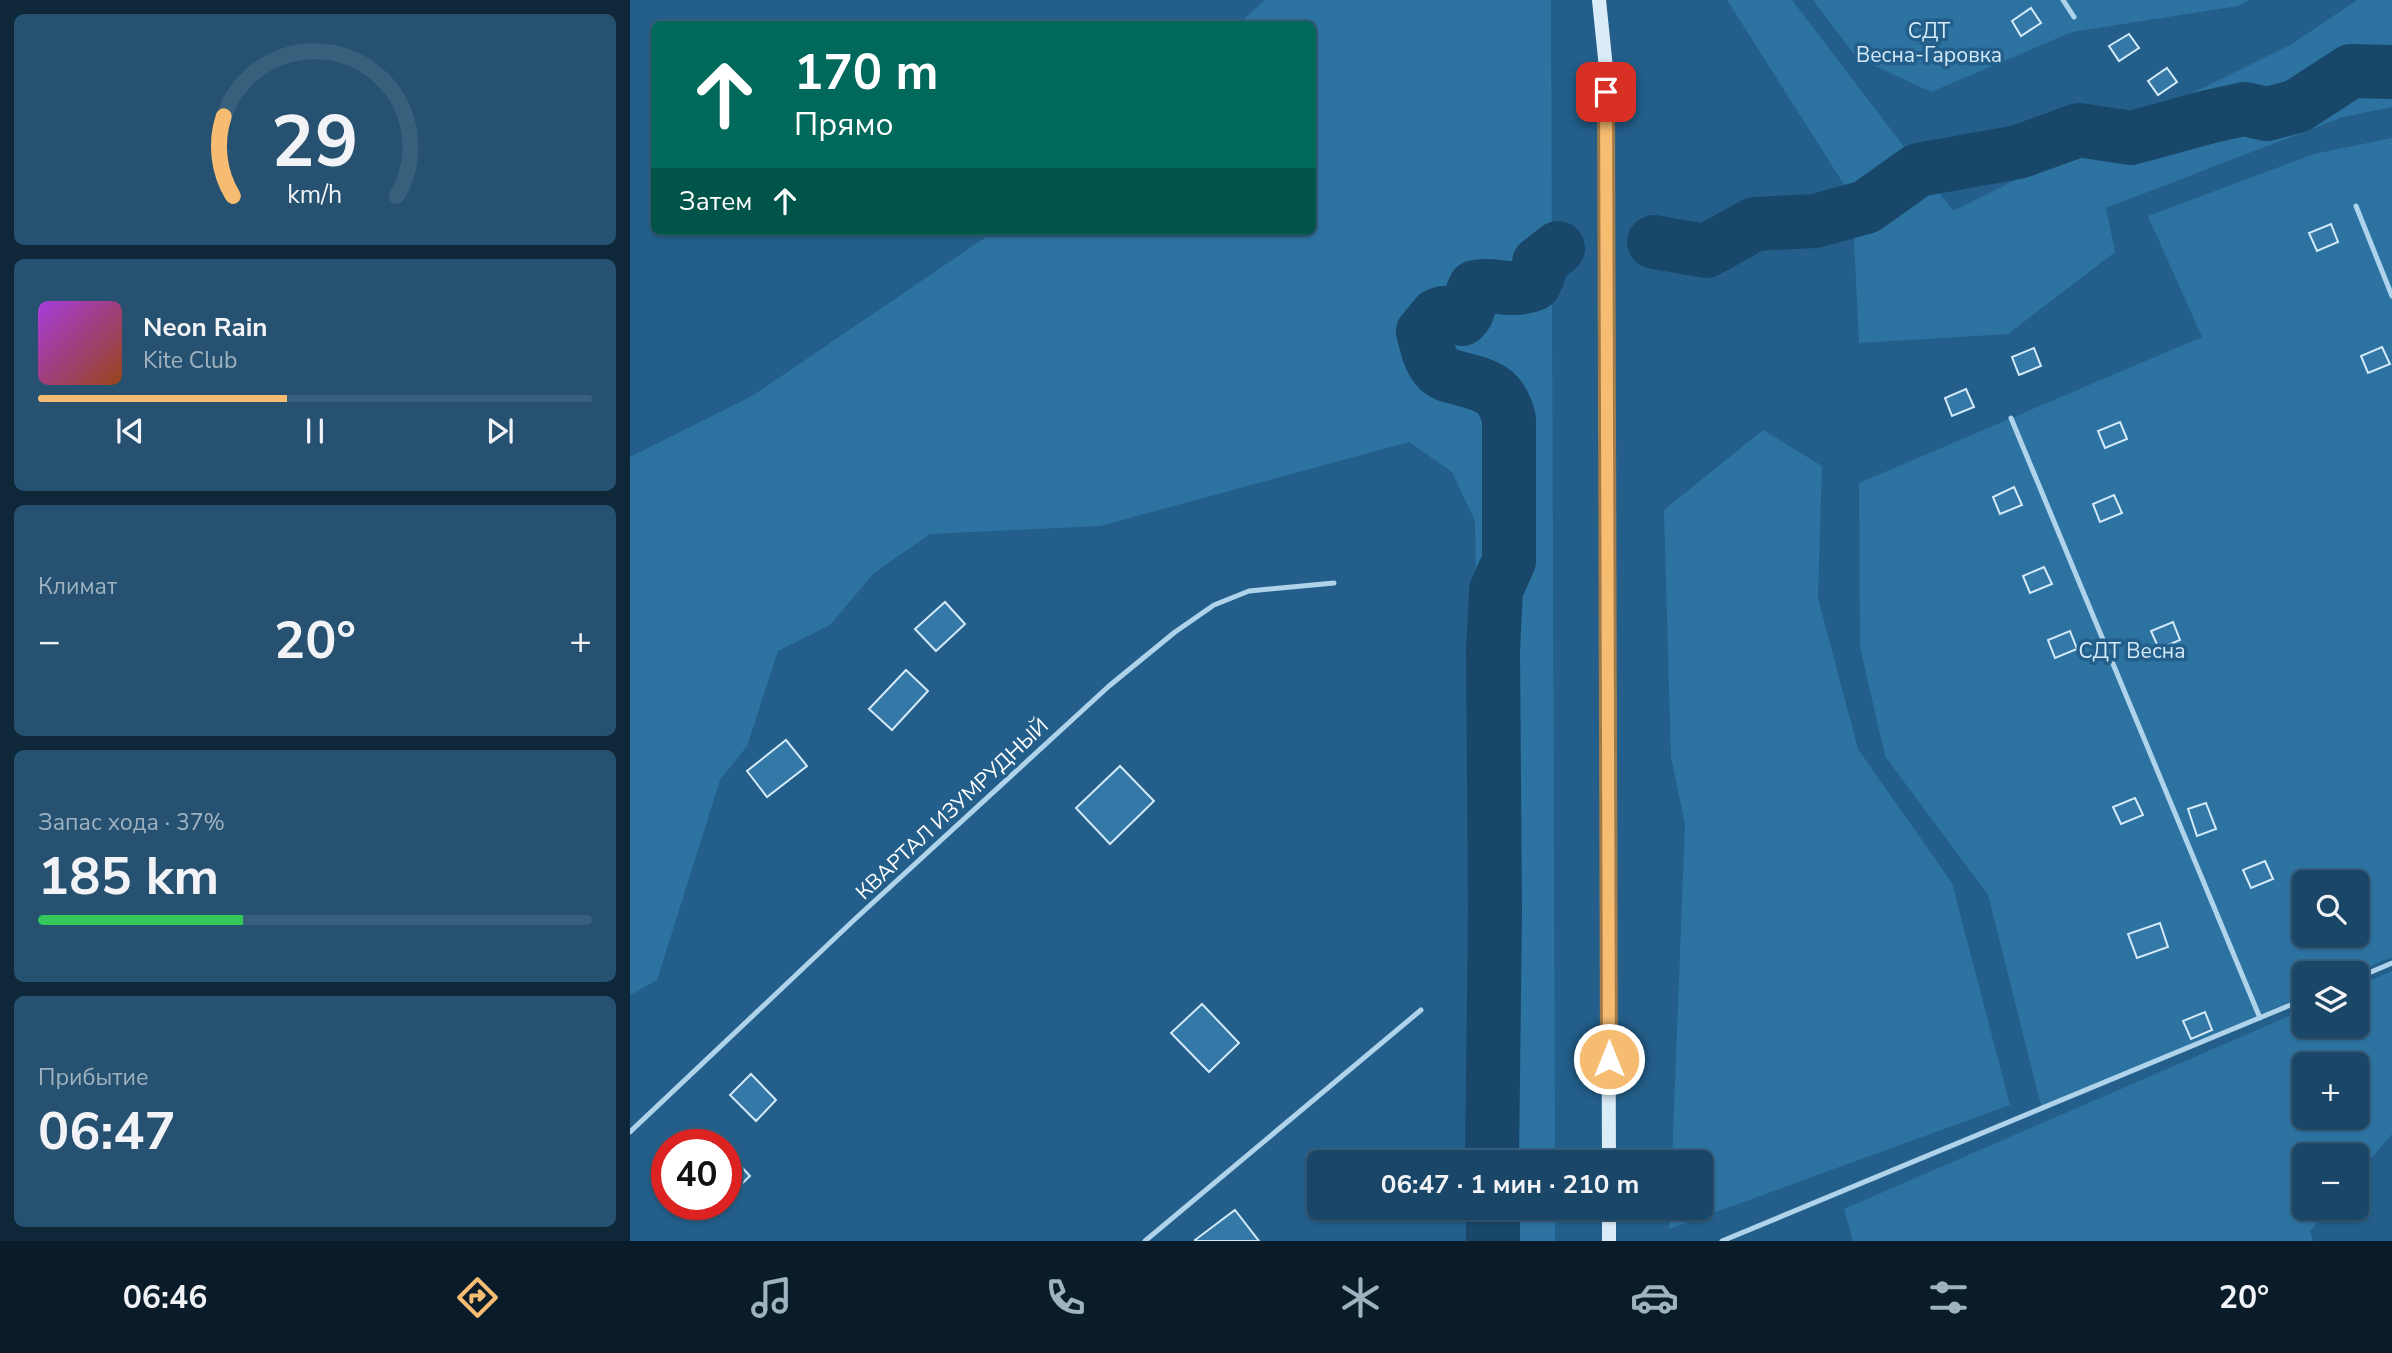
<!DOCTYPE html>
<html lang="ru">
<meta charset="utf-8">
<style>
:root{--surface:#1a4768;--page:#275171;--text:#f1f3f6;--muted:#9fb2c0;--line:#385f7c;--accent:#f5bc72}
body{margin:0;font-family:"Nunito Sans",sans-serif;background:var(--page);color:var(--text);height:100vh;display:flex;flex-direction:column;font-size:26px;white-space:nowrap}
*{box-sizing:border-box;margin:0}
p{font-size:23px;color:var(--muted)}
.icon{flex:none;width:38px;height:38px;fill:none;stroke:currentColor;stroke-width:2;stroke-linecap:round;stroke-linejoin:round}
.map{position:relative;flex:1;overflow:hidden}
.side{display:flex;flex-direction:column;gap:14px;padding:14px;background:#0e2739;width:630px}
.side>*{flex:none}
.guide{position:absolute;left:21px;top:21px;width:665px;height:214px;border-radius:10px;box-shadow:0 2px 5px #0004,0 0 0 2px var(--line);background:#00695c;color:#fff;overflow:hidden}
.tools{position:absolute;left:1662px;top:870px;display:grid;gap:14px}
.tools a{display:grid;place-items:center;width:77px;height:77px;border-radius:10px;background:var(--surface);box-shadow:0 2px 5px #0004,0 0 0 2px var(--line);font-size:35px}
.speed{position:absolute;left:21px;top:1129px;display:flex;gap:14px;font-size:35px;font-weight:700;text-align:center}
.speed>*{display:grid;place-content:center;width:91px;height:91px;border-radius:50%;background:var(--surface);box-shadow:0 2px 5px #0004,0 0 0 2px var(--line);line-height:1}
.speed .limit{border:10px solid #d22;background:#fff;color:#111}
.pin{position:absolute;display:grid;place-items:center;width:60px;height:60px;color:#fff;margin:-30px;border-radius:14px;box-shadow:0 4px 10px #0006}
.me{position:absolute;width:77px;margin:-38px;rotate:0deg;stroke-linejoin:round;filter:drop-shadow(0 0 5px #0008)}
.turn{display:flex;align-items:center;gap:24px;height:147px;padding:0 28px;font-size:32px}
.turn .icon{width:91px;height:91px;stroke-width:2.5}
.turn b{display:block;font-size:49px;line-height:60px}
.then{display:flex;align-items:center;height:66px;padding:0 28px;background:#0003;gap:14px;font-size:26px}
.big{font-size:52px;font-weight:700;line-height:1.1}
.side .card{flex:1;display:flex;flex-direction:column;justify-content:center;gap:10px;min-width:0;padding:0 24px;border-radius:10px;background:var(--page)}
.side .dial{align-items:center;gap:0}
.dial svg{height:182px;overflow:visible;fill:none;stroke:var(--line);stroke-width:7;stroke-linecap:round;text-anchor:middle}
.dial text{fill:var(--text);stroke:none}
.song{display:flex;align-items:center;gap:21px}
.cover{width:84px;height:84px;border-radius:10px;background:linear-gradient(135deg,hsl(280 70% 55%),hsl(20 70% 35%))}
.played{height:7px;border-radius:4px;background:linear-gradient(90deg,var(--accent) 45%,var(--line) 45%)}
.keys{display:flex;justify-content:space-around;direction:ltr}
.heat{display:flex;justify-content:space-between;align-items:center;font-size:38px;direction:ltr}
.charge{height:10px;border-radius:5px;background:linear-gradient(90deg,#34c759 37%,var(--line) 0)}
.trip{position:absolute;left:677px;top:1150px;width:406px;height:70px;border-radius:10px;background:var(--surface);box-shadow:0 2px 5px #0004,0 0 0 2px var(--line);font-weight:700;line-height:70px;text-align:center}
.tab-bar{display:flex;height:112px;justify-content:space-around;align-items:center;background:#0a1c2a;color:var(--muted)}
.tab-bar .icon{width:49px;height:49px}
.tab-bar .selected{color:var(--accent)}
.tab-bar b{font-size:32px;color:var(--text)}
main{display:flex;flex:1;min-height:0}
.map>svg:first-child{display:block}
.green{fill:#2d73a2;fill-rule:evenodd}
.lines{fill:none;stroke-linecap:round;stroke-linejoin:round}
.river{stroke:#184769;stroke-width:54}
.building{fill:#3378a7;stroke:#d4eaf8;stroke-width:2}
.lane{stroke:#afd3ea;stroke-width:5}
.street{stroke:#afd3ea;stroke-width:7}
.secondary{stroke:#daecf8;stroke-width:14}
.route-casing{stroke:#9f7a4a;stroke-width:18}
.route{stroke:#f5bc72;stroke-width:12}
.labels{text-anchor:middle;stroke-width:7;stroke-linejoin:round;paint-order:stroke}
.park-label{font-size:21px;fill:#d4eaf8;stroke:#235f8a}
.street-label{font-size:21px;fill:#fff;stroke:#235f8a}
</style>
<main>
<section class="side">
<div class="card dial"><svg viewBox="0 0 100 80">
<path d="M14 69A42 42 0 1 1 86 69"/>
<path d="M14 69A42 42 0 0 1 10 34" stroke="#f5bc72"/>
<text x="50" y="56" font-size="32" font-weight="700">29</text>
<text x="50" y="72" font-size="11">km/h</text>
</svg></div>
<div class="card">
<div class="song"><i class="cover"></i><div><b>Neon Rain</b><p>Kite Club</p></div></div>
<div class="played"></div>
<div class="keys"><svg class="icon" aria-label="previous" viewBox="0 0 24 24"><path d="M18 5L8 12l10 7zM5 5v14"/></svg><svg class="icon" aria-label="pause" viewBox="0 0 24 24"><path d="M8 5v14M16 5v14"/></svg><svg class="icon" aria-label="next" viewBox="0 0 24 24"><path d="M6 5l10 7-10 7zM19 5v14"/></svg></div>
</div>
<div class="card"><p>Климат</p>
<div class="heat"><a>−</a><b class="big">20°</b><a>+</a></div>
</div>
<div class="card"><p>Запас хода · 37%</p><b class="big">185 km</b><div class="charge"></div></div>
<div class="card"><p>Прибытие</p><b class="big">06:47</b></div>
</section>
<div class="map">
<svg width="1762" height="1241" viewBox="0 0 1762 1241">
<rect width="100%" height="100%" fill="#235f8a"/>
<!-- green -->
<path class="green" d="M635 0H921L925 1162H855L845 521 822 472 779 442 470 526 300 534 244 573 200 625 148 651 117 746 90 780 27 980 0 995V457L122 396 365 231H682V24H608Z
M1097 0H1162L1323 211 1662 44 1727 0H1762V107L1713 117 1476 208 1485 252 1378 334 1229 343 1222 197Z
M1183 0H1619L1608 6 1442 32 1301 92 1226 57Z
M1762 138V957L1725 973H1675V995L1412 1109 1358 895 1255 756 1230 647 1229 483 1572 337 1518 216 1684 154ZM1675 882H1727V934H1675Z
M1133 430 1192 466 1188 598 1228 749 1322 883 1380 1105 1039 1229 1040 1208H1071V1162H1042L1055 824 1041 757 1034 510Z
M1762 971V1134L1727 1175V1155H1675V1208H1700L1680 1231 1683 1241H1223L1214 1209 1675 1009V1026H1727V986ZM1727 1064V1116H1675V1064Z
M856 1208H925V1241H857Z"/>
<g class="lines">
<!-- river -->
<path class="river" d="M1024 242 1076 251 1125 224 1185 221 1236 207 1288 170 1388 152 1449 130 1501 138 1578 117 1614 109 1637 114 1667 106 1721 71 1762 72
M862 1162 865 911 863 650 866 590 879 561V419C872 390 859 386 832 379 822 376 814 376 807 368 799 359 796 343 793 332L807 315 813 313 832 319C842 310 838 298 845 287 865 282 880 294 904 284L908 276 909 263 928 248
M863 1208V1241"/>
</g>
<!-- building -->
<path class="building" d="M1401 8 1411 23 1391 36 1382 21Z
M1499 34 1509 48 1489 61 1479 46Z
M1537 68 1547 82 1528 95 1518 81Z
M1701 224 1708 242 1687 251 1679 233Z
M1752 347 1760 364 1738 373 1731 356Z
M1404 348 1411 366 1389 375 1382 357Z
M1336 389 1344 407 1322 416 1315 398Z
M1490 422 1497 439 1475 448 1468 431Z
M1384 487 1392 505 1370 514 1363 497Z
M1484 495 1492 513 1470 522 1463 504Z
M1414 567 1422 584 1400 593 1393 576Z
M315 602 335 624 306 651 285 629Z
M1543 622 1550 640 1529 649 1521 631Z
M1440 631 1447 649 1425 658 1418 640Z
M276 670 298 691 262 730 239 709Z
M156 740 177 766 137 797 117 771Z
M490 766 524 801 480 844 446 808Z
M1505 798 1513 815 1491 824 1483 807Z
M1576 803 1586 829 1567 836 1558 809Z
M1635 861 1643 879 1621 888 1613 870Z
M1530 923 1538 947 1507 958 1498 934Z
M572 1004 609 1043 579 1072 541 1033Z
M1575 1012 1582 1030 1561 1039 1553 1021Z
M121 1074 146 1100 126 1121 100 1095Z
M96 1150 120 1176 96 1199Z
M74 1204H91L82 1212Z
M605 1210 629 1241H566L565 1240Z"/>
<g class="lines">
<!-- lane -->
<path class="lane" d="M1433 0 1444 17
M1726 206 1762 296
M1381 418 1630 1018
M1727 978 1762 963
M0 1132 224 920 479 686 545 632 584 605 619 591 704 583
M515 1241 791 1010
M1092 1241 1675 999"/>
<!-- street -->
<path class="street" d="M976 295V188"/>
<!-- secondary -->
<path class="secondary" d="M969 0 976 68V188
M976 295 979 1162
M979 1208V1241"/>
</g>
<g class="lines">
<defs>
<path id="route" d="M976 92 979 1059"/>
</defs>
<!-- route casing -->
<use href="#route" class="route-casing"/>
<!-- route -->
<use href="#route" class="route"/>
</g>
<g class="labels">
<!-- park labels -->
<g class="park-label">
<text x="1299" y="38">СДТ<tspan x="1299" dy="24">Весна-Гаровка</tspan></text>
<text x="1502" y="658">СДТ Весна</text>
</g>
<!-- street labels -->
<g class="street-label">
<text transform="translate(322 809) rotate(-43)" y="7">КВАРТАЛ ИЗУМРУДНЫЙ</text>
</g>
</g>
</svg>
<div class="tools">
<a><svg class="icon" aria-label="search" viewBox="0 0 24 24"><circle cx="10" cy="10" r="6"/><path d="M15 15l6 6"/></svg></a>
<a><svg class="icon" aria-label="layers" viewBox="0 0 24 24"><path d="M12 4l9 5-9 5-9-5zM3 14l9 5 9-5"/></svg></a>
<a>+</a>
<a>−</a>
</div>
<div class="speed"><div class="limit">40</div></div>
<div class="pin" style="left:976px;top:92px;background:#d93025"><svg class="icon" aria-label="arrive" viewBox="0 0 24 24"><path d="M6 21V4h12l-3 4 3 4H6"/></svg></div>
<svg class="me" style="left:979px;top:1059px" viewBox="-20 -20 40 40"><circle r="17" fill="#f5bc72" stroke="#fff" stroke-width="3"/><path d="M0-11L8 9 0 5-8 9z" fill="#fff"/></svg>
<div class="trip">06:47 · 1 мин · 210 m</div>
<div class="guide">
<div class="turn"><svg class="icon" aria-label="ahead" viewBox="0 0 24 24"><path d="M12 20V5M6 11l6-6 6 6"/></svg><div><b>170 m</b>Прямо</div></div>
<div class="then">Затем<svg class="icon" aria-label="ahead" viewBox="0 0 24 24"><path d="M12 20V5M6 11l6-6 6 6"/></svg></div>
</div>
</div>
</main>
<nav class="tab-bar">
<b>06:46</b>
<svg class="icon selected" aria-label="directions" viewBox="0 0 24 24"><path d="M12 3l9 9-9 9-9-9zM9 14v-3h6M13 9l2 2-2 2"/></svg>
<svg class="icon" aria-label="music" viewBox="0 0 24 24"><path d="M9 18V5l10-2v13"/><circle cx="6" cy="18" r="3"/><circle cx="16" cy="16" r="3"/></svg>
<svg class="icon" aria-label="phone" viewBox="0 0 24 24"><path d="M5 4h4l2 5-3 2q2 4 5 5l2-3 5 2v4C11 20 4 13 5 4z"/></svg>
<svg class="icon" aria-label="climate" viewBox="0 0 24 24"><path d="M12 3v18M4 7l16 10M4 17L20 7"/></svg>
<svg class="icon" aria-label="car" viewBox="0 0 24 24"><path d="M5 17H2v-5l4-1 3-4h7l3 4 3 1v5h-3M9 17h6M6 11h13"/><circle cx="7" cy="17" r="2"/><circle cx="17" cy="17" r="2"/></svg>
<svg class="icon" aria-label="filters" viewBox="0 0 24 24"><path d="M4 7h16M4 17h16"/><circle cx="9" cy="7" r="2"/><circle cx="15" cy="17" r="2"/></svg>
<b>20°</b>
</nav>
